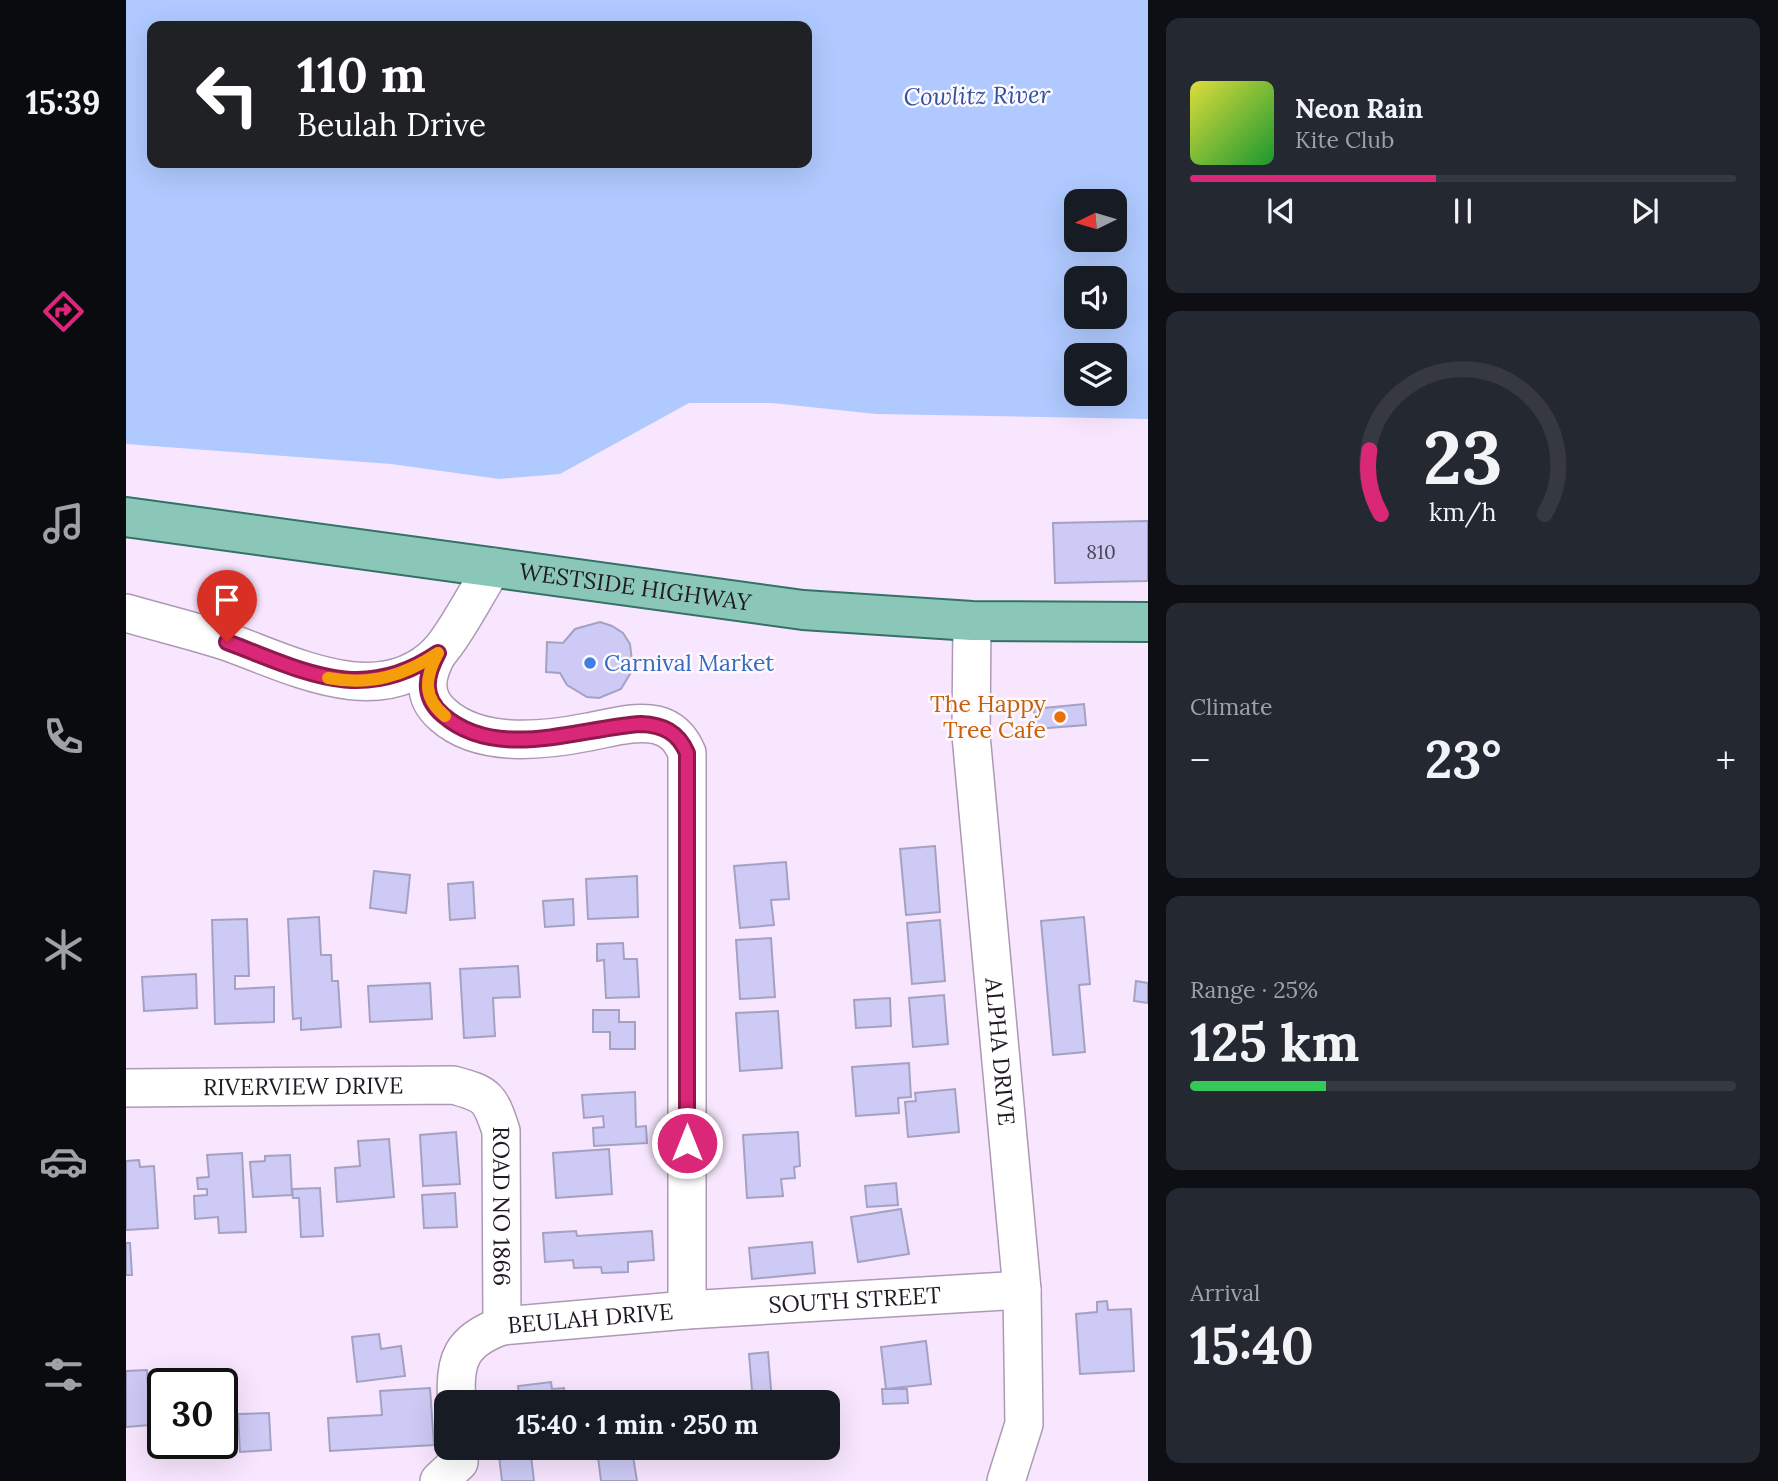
<!DOCTYPE html>
<meta charset="utf-8">
<style>
:root{--surface:#171b24;--page:#242831;--text:#f1f3f6;--muted:#9ea1a6;--line:#363941;--accent:#db2777}
body{margin:0;font-family:Lora,serif;background:var(--page);color:var(--text);height:100vh;display:flex;flex-direction:column;font-size:26px;white-space:nowrap}
*{box-sizing:border-box;margin:0}
p{font-size:23px;color:var(--muted)}
.icon{flex:none;width:38px;height:38px;fill:none;stroke:currentColor;stroke-width:2;stroke-linecap:round;stroke-linejoin:round}
.map{position:relative;flex:1;overflow:hidden}
.side{display:flex;flex-direction:column;gap:18px;padding:18px;background:#0d0f14;width:630px}
.side>*{flex:none}
.top-card{position:absolute;left:21px;top:21px;width:665px;height:147px;border-radius:14px;box-shadow:0 7px 28px #0002;background:#202124;color:#fff;overflow:hidden}
.needle{width:46px;rotate:265deg}
.buttons{position:absolute;left:938px;top:189px;display:grid;gap:14px}
.buttons a{display:grid;place-items:center;width:63px;height:63px;border-radius:14px;background:var(--surface);box-shadow:0 7px 28px #0002;font-size:35px}
.speed{position:absolute;left:21px;top:1368px;display:flex;gap:14px;font-size:35px;font-weight:700;text-align:center}
.speed>*{display:grid;place-content:center;width:91px;height:91px;border-radius:50%;background:var(--surface);box-shadow:0 7px 28px #0002;line-height:1}
.speed .limit{border:4px solid #111;border-radius:10px;background:#fff;color:#111}
.pin{position:absolute;display:grid;place-items:center;width:60px;height:60px;color:#fff;margin:-72px -30px;border-radius:50% 50% 50% 0;rotate:-45deg;box-shadow:0 0 7px #0007}
.pin .icon{rotate:45deg}
.me{position:absolute;width:77px;margin:-38px;rotate:0deg;stroke-linejoin:round;filter:drop-shadow(0 0 5px #0008)}
.turn{display:flex;align-items:center;gap:24px;height:147px;padding:0 35px;font-size:32px}
.turn .icon{width:91px;height:91px;stroke-width:2.5}
.turn b{display:block;font-size:49px;line-height:60px}
.big{font-size:52px;font-weight:700;line-height:1.1}
.side .card{flex:1;display:flex;flex-direction:column;justify-content:center;gap:10px;min-width:0;padding:0 24px;border-radius:14px;background:var(--page)}
.side .dial{align-items:center;gap:0}
.dial svg{height:182px;overflow:visible;fill:none;stroke:var(--line);stroke-width:7;stroke-linecap:round;text-anchor:middle}
.dial text{fill:var(--text);stroke:none}
.song{display:flex;align-items:center;gap:21px}
.cover{width:84px;height:84px;border-radius:10px;background:linear-gradient(135deg,hsl(60 70% 55%),hsl(130 70% 35%))}
.played{height:7px;border-radius:4px;background:linear-gradient(90deg,var(--accent) 45%,var(--line) 45%)}
.keys{display:flex;justify-content:space-around;direction:ltr}
.heat{display:flex;justify-content:space-between;align-items:center;font-size:38px;direction:ltr}
.charge{height:10px;border-radius:5px;background:linear-gradient(90deg,#34c759 25%,var(--line) 0)}
.trip{position:absolute;left:308px;top:1390px;width:406px;height:70px;border-radius:14px;background:var(--surface);box-shadow:0 7px 28px #0002;font-weight:700;line-height:70px;text-align:center}
main{display:flex;flex:1;min-height:0}
.dock{display:flex;flex-direction:column;width:126px;justify-content:space-around;align-items:center;background:#090b0e;color:var(--muted)}
.dock .icon{width:49px;height:49px}
.dock .current{color:var(--accent)}
.dock b{font-size:32px;color:var(--text)}
.map>svg:first-child{display:block}
.water{fill:#b0caff;fill-rule:evenodd}
.building{fill:#cdcaf5;stroke:#a4a1c2;stroke-width:2}
.lines{fill:none;stroke-linecap:round;stroke-linejoin:round}
.minor-casing{stroke:#ad99b5;stroke-width:40}
.major-casing{stroke:#347166;stroke-width:42}
.minor{stroke:#fff;stroke-width:37}
.major{stroke:#8bc7b8;stroke-width:38}
.route-casing{stroke:#8e194d;stroke-width:18}
.route{stroke:#db2777;stroke-width:12}
.slow{stroke:#f59e0b;stroke-width:12}
.shop-dot{fill:#3f7fe0;stroke:#fdf9ff;stroke-width:2.5}
.food-dot{fill:#e8710a;stroke:#fdf9ff;stroke-width:2.5}
.labels{text-anchor:middle;stroke-width:5;stroke-linejoin:round;paint-order:stroke}
.number-label{font-size:19px;fill:#4c4558}
.street-label{font-size:23px;fill:#211924;stroke:#fdf9ff}
.shop-label{font-size:23px;fill:#366cbe;stroke:#fdf9ff;text-anchor:start}
.food-label{font-size:23px;fill:#c56008;stroke:#fdf9ff;text-anchor:end}
.water-label{font-size:24px;font-style:italic;fill:#31529e;stroke:#fdf9ff}
</style>
<main>
<nav class="dock">
<b>15:39</b>
<svg class="icon current" aria-label="directions" viewBox="0 0 24 24"><path d="M12 3l9 9-9 9-9-9zM9 14v-3h6M13 9l2 2-2 2"/></svg>
<svg class="icon" aria-label="music" viewBox="0 0 24 24"><path d="M9 18V5l10-2v13"/><circle cx="6" cy="18" r="3"/><circle cx="16" cy="16" r="3"/></svg>
<svg class="icon" aria-label="phone" viewBox="0 0 24 24"><path d="M5 4h4l2 5-3 2q2 4 5 5l2-3 5 2v4C11 20 4 13 5 4z"/></svg>
<svg class="icon" aria-label="climate" viewBox="0 0 24 24"><path d="M12 3v18M4 7l16 10M4 17L20 7"/></svg>
<svg class="icon" aria-label="car" viewBox="0 0 24 24"><path d="M5 17H2v-5l4-1 3-4h7l3 4 3 1v5h-3M9 17h6M6 11h13"/><circle cx="7" cy="17" r="2"/><circle cx="17" cy="17" r="2"/></svg>
<svg class="icon" aria-label="filters" viewBox="0 0 24 24"><path d="M4 7h16M4 17h16"/><circle cx="9" cy="7" r="2"/><circle cx="15" cy="17" r="2"/></svg>
</nav>
<div class="map">
<svg width="1022" height="1481" viewBox="0 0 1022 1481">
<rect width="100%" height="100%" fill="#f8e6fe"/>
<!-- water -->
<path class="water" d="M0 0H1022V419L750 414 646 403H563L434 474 373 479 265 464 0 444ZM26 26H681V163H26ZM950 201H989V240H950ZM950 278H989V317H950ZM950 355H989V394H950Z"/>
<!-- building -->
<path class="building" d="M1022 521V581L929 583 927 523Z
M474 622 486 626 497 633 504 644 507 669 495 689 473 698 461 697 441 685 434 673 420 672 421 642 437 643 449 629Z
M958 704 960 725 910 729 908 709Z
M809 846 814 912 780 915 774 849Z
M660 862 663 899 645 900 648 925 614 928 608 866Z
M248 871 284 875 280 913 244 908Z
M511 876 512 917 462 919 460 879Z
M347 882 349 918 324 920 322 884Z
M447 899 448 925 419 927 417 901Z
M193 917 195 955H205L206 981H212L215 1027 175 1030V1018L167 1019 162 919Z
M958 917 964 984 953 985 959 1052 927 1055 915 921Z
M121 919 123 976H109V989L148 987V1022L89 1024 86 920Z
M814 920 819 981 786 984 781 923Z
M645 938 649 997 614 999 610 940Z
M497 943 498 959H511L513 997 480 998 478 960 471 961V944Z
M392 966 394 997 367 998 369 1036 338 1038 334 969Z
M70 974 71 1008 18 1011 16 977Z
M1010 981 1022 983V1003L1008 1001Z
M304 983 306 1019 244 1022 242 986Z
M818 995 822 1044 787 1047 783 998Z
M764 998 765 1026 730 1028 728 1000Z
M467 1010H493V1022H509V1049H484V1032H467Z
M652 1011 656 1068 614 1071 610 1013Z
M783 1063 785 1097 772 1098 773 1113 730 1116 726 1067Z
M829 1089 833 1132 782 1137 779 1102 790 1101 789 1093Z
M509 1092 510 1127 520 1126 521 1143 468 1146 467 1128 478 1127 477 1116 458 1118 456 1095Z
M330 1132 334 1184 297 1186 294 1135Z
M672 1132 674 1166 668 1167 669 1178 655 1179 657 1196 621 1198 617 1135Z
M263 1139 268 1197 211 1202 209 1168 234 1166 232 1141Z
M483 1149 486 1194 430 1198 427 1153Z
M116 1153 120 1232 93 1233 92 1217 69 1219 68 1196 81 1195V1189H72L71 1178 83 1177 81 1155Z
M164 1155 166 1195 127 1197 124 1162 139 1161V1156Z
M13 1160 14 1167 28 1166 32 1228 0 1230V1161Z
M770 1183 772 1205 741 1207 739 1186Z
M194 1188 197 1236 175 1237 173 1198H167L166 1189Z
M329 1193 331 1227 298 1228 296 1195Z
M775 1209 783 1254 732 1262 725 1217Z
M450 1231 451 1236 526 1231 528 1260 502 1262V1272L476 1273 475 1267 448 1268 447 1260 419 1262 417 1233Z
M686 1242 689 1273 626 1279 623 1248Z
M0 1243H4L6 1275H0Z
M981 1301 982 1310 1005 1309 1008 1371 954 1374 950 1314 971 1312V1302Z
M253 1334 255 1349 275 1346 279 1376 231 1382 226 1337Z
M800 1341 805 1384 760 1389 755 1347Z
M642 1352 646 1401 627 1402 623 1354Z
M21 1370 24 1425 0 1427V1371Z
M91 1370 92 1384H46L45 1373Z
M425 1382 426 1389 438 1388 440 1402H367L366 1397 393 1394 392 1386Z
M304 1388 308 1445 204 1451 202 1418 256 1415 254 1391Z
M756 1389H781L782 1403 757 1404Z
M143 1413 145 1450 114 1452 112 1414Z
M372 1447H404L408 1481H376Z
M527 1447 506 1450 511 1481H475L471 1449Z"/>
<g class="lines">
<defs>
<g id="minor">
<path d="M0 613C34 623 69 631 102 642 164 664 255 713 313 652 331 632 351 591 367 567"/>
<path id="s1" d="M846 621 845 735 896 1290 898 1424 880 1481"/>
<path d="M312 653C300 675 295 696 317 715 354 748 417 741 462 732 484 728 509 720 531 725 547 729 555 739 561 753V1310"/>
<path id="s2" d="M0 1088 327 1085C361 1094 364 1097 375 1131L376 1326"/>
<path id="s3" d="M331 1402C327 1360 336 1340 376 1326L561 1310 896 1290"/>
<path d="M313 1481 333 1462 334 1447"/>
</g>
<g id="major">
<path id="s4" d="M0 517 677 610 846 621 1022 622"/>
</g>
</defs>
<!-- minor casing -->
<use href="#minor" class="minor-casing"/>
<!-- major casing -->
<use href="#major" class="major-casing"/>
<!-- minor -->
<use href="#minor" class="minor"/>
<!-- major -->
<use href="#major" class="major"/>
</g>
<g class="lines">
<defs>
<path id="route" d="M101 642C178 671 236 705 312 653 300 675 295 696 317 715 371 762 453 728 515 724 537 725 552 732 561 753V1143"/>
</defs>
<!-- route casing -->
<use href="#route" class="route-casing"/>
<!-- route -->
<use href="#route" class="route"/>
<!-- slow -->
<path class="slow" d="M202 678C244 686 278 676 312 653 299 677 296 697 319 716"/>
</g>
<!-- markers -->
<circle class="shop-dot" cx="464" cy="663" r="7"/>
<circle class="food-dot" cx="934" cy="717" r="7"/>
<g class="labels">
<!-- number labels -->
<g class="number-label">
<text x="975" y="559">810</text>
</g>
<!-- street labels -->
<g class="street-label">
<text dy="8" stroke="none"><textPath href="#s4" startOffset="514">WESTSIDE HIGHWAY</textPath></text>
<text dy="8" stroke="none"><textPath href="#s1" startOffset="432">ALPHA DRIVE</textPath></text>
<text dy="8" stroke="none"><textPath href="#s2" startOffset="177">RIVERVIEW DRIVE</textPath></text>
<text dy="8" stroke="none"><textPath href="#s2" startOffset="474">ROAD NO 1866</textPath></text>
<text dy="8" stroke="none"><textPath href="#s3" startOffset="452">SOUTH STREET</textPath></text>
<text dy="8" stroke="none"><textPath href="#s3" startOffset="187">BEULAH DRIVE</textPath></text>
</g>
<!-- shop labels -->
<g class="shop-label">
<text x="478" y="671">Carnival Market</text>
</g>
<!-- food labels -->
<g class="food-label">
<text x="920" y="712">The Happy<tspan x="920" dy="26">Tree Cafe</tspan></text>
</g>
<!-- water labels -->
<g class="water-label">
<text transform="translate(851 96) rotate(-1)" y="8">Cowlitz River</text>
</g>
</g>
</svg>
<div class="buttons">
<a><svg class="needle" viewBox="-14 -14 28 28"><path d="M0-13l5 13h-10z" fill="#e53935"/><path d="M0 13l5-13h-10z" fill="#9ea1a6"/></svg></a>
<a><svg class="icon" aria-label="sound" viewBox="0 0 24 24"><path d="M4 9h4l5-4v14l-5-4H4zM17 9q2 3 0 6"/></svg></a>
<a><svg class="icon" aria-label="layers" viewBox="0 0 24 24"><path d="M12 4l9 5-9 5-9-5zM3 14l9 5 9-5"/></svg></a>
</div>
<div class="speed"><div class="limit">30</div></div>
<div class="pin" style="left:101px;top:642px;background:#d93025"><svg class="icon" aria-label="arrive" viewBox="0 0 24 24"><path d="M6 21V4h12l-3 4 3 4H6"/></svg></div>
<svg class="me" style="left:561px;top:1143px" viewBox="-20 -20 40 40"><circle r="17" fill="#db2777" stroke="#fff" stroke-width="3"/><path d="M0-11L8 9 0 5-8 9z" fill="#fff"/></svg>
<div class="trip">15:40 · 1 min · 250 m</div>
<div class="top-card">
<div class="turn"><svg class="icon" aria-label="left" viewBox="0 0 24 24"><path d="M17 20v-9H6M10 6l-5 5 5 5"/></svg><div><b>110 m</b>Beulah Drive</div></div>
</div>
</div>
<section class="side">
<div class="card">
<div class="song"><i class="cover"></i><div><b>Neon Rain</b><p>Kite Club</p></div></div>
<div class="played"></div>
<div class="keys"><svg class="icon" aria-label="previous" viewBox="0 0 24 24"><path d="M18 5L8 12l10 7zM5 5v14"/></svg><svg class="icon" aria-label="pause" viewBox="0 0 24 24"><path d="M8 5v14M16 5v14"/></svg><svg class="icon" aria-label="next" viewBox="0 0 24 24"><path d="M6 5l10 7-10 7zM19 5v14"/></svg></div>
</div>
<div class="card dial"><svg viewBox="0 0 100 80">
<path d="M14 69A42 42 0 1 1 86 69"/>
<path d="M14 69A42 42 0 0 1 9 41" stroke="#db2777"/>
<text x="50" y="56" font-size="32" font-weight="700">23</text>
<text x="50" y="72" font-size="11">km/h</text>
</svg></div>
<div class="card"><p>Climate</p>
<div class="heat"><a>−</a><b class="big">23°</b><a>+</a></div>
</div>
<div class="card"><p>Range · 25%</p><b class="big">125 km</b><div class="charge"></div></div>
<div class="card"><p>Arrival</p><b class="big">15:40</b></div>
</section>
</main>
